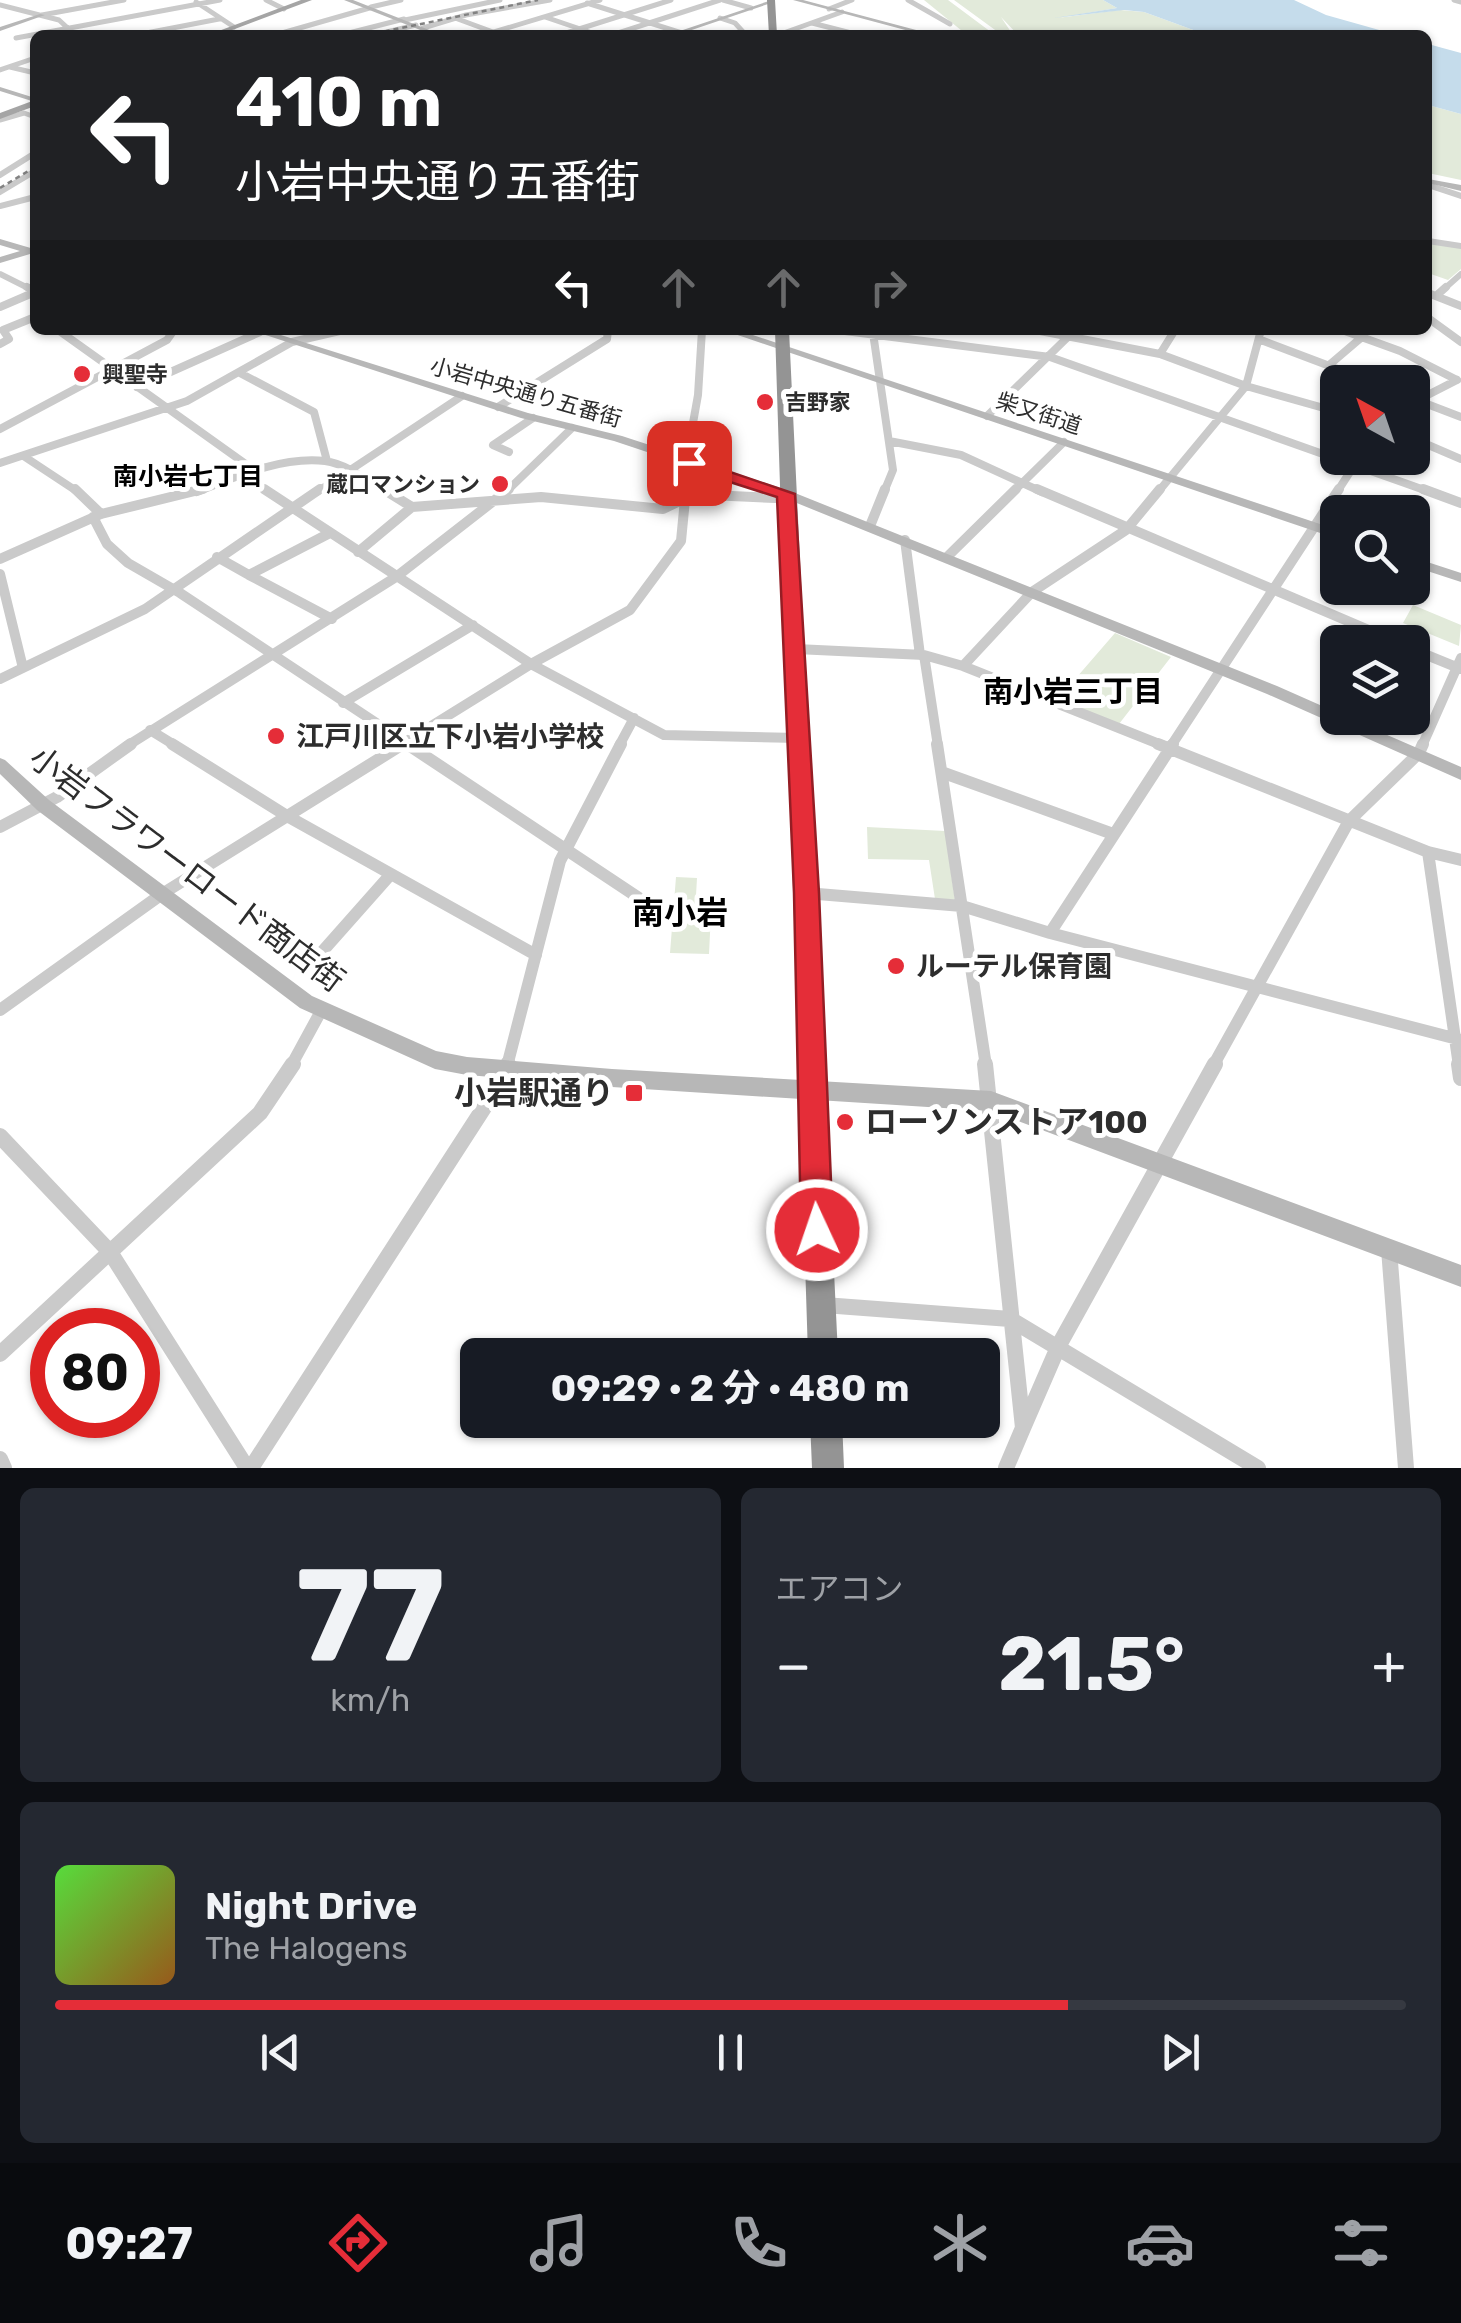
<!DOCTYPE html>
<html lang="ja">
<meta charset="utf-8">
<style>
:root{--surface:#171b24;--page:#242831;--text:#f1f3f6;--muted:#9ea1a6;--line:#363941;--accent:#e52d38}
body{margin:0;font-family:Rubik,"Noto Sans JP",sans-serif;background:var(--page);color:var(--text);height:100vh;display:flex;flex-direction:column;font-size:38px;white-space:nowrap}
*{box-sizing:border-box;margin:0}
p{font-size:32px;color:var(--muted)}
.icon{flex:none;width:55px;height:55px;fill:none;stroke:currentColor;stroke-width:2;stroke-linecap:round;stroke-linejoin:round}
.map{position:relative;height:1468px;overflow:hidden}
.drawer{display:flex;flex-direction:column;gap:20px;padding:20px;background:#0d0f14;flex:1}
.drawer>*{flex:none}
.hud{position:absolute;left:30px;top:30px;width:1402px;height:305px;border-radius:15px;box-shadow:0 2px 8px #0004;background:#202124;color:#fff;overflow:hidden}
.needle{width:65px;rotate:320deg}
.fabs{position:absolute;left:1320px;top:365px;display:grid;gap:20px}
.fabs a{display:grid;place-items:center;width:110px;height:110px;border-radius:15px;background:var(--surface);box-shadow:0 2px 8px #0004;font-size:50px}
.speed{position:absolute;left:30px;top:1308px;display:flex;gap:20px;font-size:50px;font-weight:700;text-align:center}
.speed>*{display:grid;place-content:center;width:130px;height:130px;border-radius:50%;background:var(--surface);box-shadow:0 2px 8px #0004;line-height:1}
.speed .limit{border:15px solid #d22;background:#fff;color:#111}
.pin{position:absolute;display:grid;place-items:center;width:85px;height:85px;color:#fff;margin:-42px;border-radius:20px;box-shadow:0 5px 15px #0006}
.me{position:absolute;width:110px;margin:-55px;rotate:357deg;stroke-linejoin:round;filter:drop-shadow(0 0 8px #0008)}
.turn{display:flex;align-items:center;gap:35px;height:210px;padding:0 40px;font-size:45px}
.turn .icon{width:130px;height:130px;stroke-width:2.5}
.turn b{display:block;font-size:70px;line-height:85px}
.lanes{display:flex;align-items:center;height:95px;padding:0 40px;background:#0003;justify-content:center;gap:50px;direction:ltr}
.lanes .off{opacity:.35}
.big{font-size:75px;font-weight:700;line-height:1.1}
.drawer .tile{flex:1;display:flex;flex-direction:column;justify-content:center;gap:15px;min-width:0;padding:0 35px;border-radius:15px;background:var(--page)}
.drawer .dial{align-items:center;gap:0}
.dial b{font-size:130px;line-height:1}
.song{display:flex;align-items:center;gap:30px}
.cover{width:120px;height:120px;border-radius:15px;background:linear-gradient(135deg,hsl(110 70% 55%),hsl(30 70% 35%))}
.played{height:10px;border-radius:5px;background:linear-gradient(90deg,var(--accent) 75%,var(--line) 75%)}
.keys{display:flex;justify-content:space-around;direction:ltr}
.heat{display:flex;justify-content:space-between;align-items:center;font-size:55px;direction:ltr}
.drawer .tiles{flex:1;display:grid;gap:20px;grid-template-columns:1fr 1fr}
.tile:last-child{grid-column:span 2}
.trip{position:absolute;left:460px;top:1338px;width:540px;height:100px;border-radius:15px;background:var(--surface);box-shadow:0 2px 8px #0004;font-weight:700;line-height:100px;text-align:center}
.dock{display:flex;height:160px;justify-content:space-around;align-items:center;background:#090b0e;color:var(--muted)}
.dock .icon{width:70px;height:70px}
.dock .selected{color:var(--accent)}
.dock b{font-size:45px;color:var(--text)}
.map>svg:first-child{display:block}
.green{fill:#e2eada}
.water{fill:#c5dceb}
.lines{fill:none;stroke-linecap:round;stroke-linejoin:round}
.street-far5{stroke:#cacaca;stroke-width:5}
.street-far4{stroke:#cacaca;stroke-width:6}
.street-far3{stroke:#cacaca;stroke-width:8}
.street-far2{stroke:#cacaca;stroke-width:10}
.street-far1{stroke:#cacaca;stroke-width:12}
.street{stroke:#cacaca;stroke-width:16}
.secondary{fill:#b7b7b7;fill-rule:evenodd}
.primary{fill:#a5a5a5;fill-rule:evenodd}
.highway{fill:#949494;fill-rule:evenodd}
.rail{stroke:#828282;stroke-width:2.5;stroke-dasharray:5 4;stroke-linecap:butt}
.route{fill:#e52d38;stroke:#951d24;stroke-width:2.5}
.poi-dot{fill:#e52d38;stroke:#fff;stroke-width:4}
.labels{text-anchor:middle;stroke-width:10;stroke-linejoin:round;paint-order:stroke}
.far-poi-label{font-size:22px;font-weight:bold;fill:#2d2d2d;stroke:#fff;text-anchor:start}
.far-street-label{font-size:22px;fill:#2d2d2d;stroke:#fff}
.far-neighbourhood-label{font-size:25px;font-weight:bold;fill:#000;stroke:#fff}
.poi-label{font-size:28px;font-weight:bold;fill:#2d2d2d;stroke:#fff;text-anchor:start}
.neighbourhood-label{font-size:30px;font-weight:bold;fill:#000;stroke:#fff}
.near-street-label{font-size:32px;fill:#2d2d2d;stroke:#fff}
.quarter-label{font-size:32px;font-weight:bold;fill:#000;stroke:#fff}
.near-poi-label{font-size:32px;font-weight:bold;fill:#2d2d2d;stroke:#fff;text-anchor:end}
</style>
<div class="map">
<svg width="1461" height="1468" viewBox="0 0 1461 1468">
<rect width="100%" height="100%" fill="#fff"/>
<!-- green -->
<path class="green" d="M924 0H948L995 35H967Z
M954 0H1103L1117 8 1057 18 1120 10 1144 12 1207 35H1018L1001 17 1013 35H1002Z
M1428 105 1461 114V180L1428 173Z
M1428 242 1461 247V269L1448 280 1428 273Z
M1413 605 1461 625 1459 646 1403 623Z
M1115 633 1171 657 1119 724 1057 700Z
M867 827 945 831 955 900 935 899 929 860 868 859Z
M676 877 697 878 695 913H711L709 954 670 953Z"/>
<!-- water -->
<path class="water" d="M1103 0H1294L1326 15 1397 35H1207L1144 12 1124 10 1054 18 1117 8Z
M1428 44 1461 53V114L1428 105Z"/>
<g class="lines">
<!-- street-far5 -->
<path class="street-far5" d="M266 0 284 9
M723 0 751 8
M908 0 950 24
M1454 0 1461 2
M196 2 234 27
M587 3 688 35
M0 5 59 20 72 32
M371 7 401 0
M829 9 852 0
M42 15 124 0
M545 17 598 35
M455 18 493 32
M720 18 735 23 745 34
M405 20 500 0
M812 23 859 35
M423 28 466 15 550 0
M136 35 219 19
M275 35 373 7
M341 35 404 19
M374 35 416 25
M484 35 600 0
M560 35 671 0
M612 35 720 0
M742 35H767
M778 35 842 12
M16 38 220 0
M10 67 35 73
M0 70 35 58
M0 120 24 113 35 117"/>
<!-- street-far4 -->
<path class="street-far4" d="M0 175 35 153
M1428 185 1461 196
M0 192 35 171
M0 206 35 197
M1428 241 1461 246
M0 274 32 290
M1443 290 1461 274"/>
<!-- street-far3 -->
<path class="street-far3" d="M27 287 35 291
M1428 293 1461 306
M1436 296 1446 287
M0 307 35 292
M1428 318 1461 342
M58 330 254 470
M837 330 1050 357 1430 492
M1035 330 1160 354 1246 386 1338 412
M1342 330 1400 351 1457 380
M873 333 893 470 884 492
M1261 340 1372 382
M0 344 9 339 3 330 35 317
M1160 354 1175 330
M1328 366 1362 337
M240 373 314 412 327 461
M137 387 260 332
M1414 399 1461 417
M1412 403 1457 380
M498 407 607 339 608 330
M987 416 1075 330
M0 429 167 340 174 330
M1412 438 1461 459
M889 441 961 455 1042 492
M509 452 493 445 533 418
M25 457 78 492
M686 462 698 395 702 330
M0 463 187 401 292 342 344 330
M245 474 268 492
M197 492C235 477 282 456 325 461 347 464 368 481 387 492
M317 492 462 396
M506 492 572 428
M686 492 689 463
M1013 492 1064 442
M1158 492 1246 386 1261 330
M1337 492 1359 458"/>
<!-- street-far2 -->
<path class="street-far2" d="M75 489 101 514
M264 489 531 664 664 735 799 738
M383 489 412 507 541 497 663 509 688 497
M1037 489 1397 642
M1423 489 1461 503
M688 494 775 498 786 494
M93 517 107 544 128 563 180 593 411 746
M870 526 885 489
M905 540 920 655
M358 552 412 507
M217 557 249 575 328 534
M947 557 1016 489
M0 559 101 514 203 489
M0 574 23 668
M249 575 332 619
M796 649 924 655 963 666 1164 746
M1412 649 1461 669
M924 655 938 746
M963 666 1032 592 1126 530 1160 489
M0 679 145 609 320 489
M343 703 473 625
M150 730 176 746
M127 746 396 577 509 489
M399 746 531 664 630 610 681 541 686 489
M619 746 634 718
M1171 746 1339 489
M1422 746 1461 658"/>
<!-- street-far1 -->
<path class="street-far1" d="M172 744 287 816 536 955
M407 744 666 916
M937 744 986 1066
M1158 744 1428 852 1461 860
M944 773 1113 834
M0 827 57 797 131 744
M1428 852 1459 1066
M806 893 962 906 1050 933 1461 1040
M1050 933 1173 744
M313 962 391 874
M0 1010 162 894 403 744
M291 1066 321 1011
M507 1066 560 861 621 744
M1213 1066 1349 821 1419 753 1423 744"/>
<!-- street -->
<path class="street" d="M985 1064 1023 1428 1006 1468
M1459 1064 1461 1078
M0 1136 110 1252 247 1468
M1389 1249 1406 1468
M824 1305 1010 1319 1258 1468
M0 1354 260 1113 293 1064
M1023 1428 1059 1345 1215 1064
M0 1459 4 1468
M251 1468 498 1086 508 1064"/>
<!-- secondary -->
<path class="secondary" d="M344 0H353L442 35H433Z
M793 0H803L935 35H924Z
M769 1 774 2 677 35H668Z
M40 14 45 15 0 31V27Z
M0 87 35 98V102L0 91Z
M1428 179 1461 185V191L1428 183Z
M0 239 34 249 35 256 30 254 0 263V257L20 251 0 245Z
M250 330H265L528 413 622 436 790 491 1277 686 1338 713V718H1348L1461 767V780L1267 694 782 497 614 441 521 418Z
M723 330H738L1338 530V539Z
M1412 557 1461 573V582L1412 566Z
M0 758 5 760 49 800 312 996 436 1051 467 1057 612 1069 991 1091 1461 1265V1287L991 1111 612 1087 467 1075 435 1069 300 1008 37 810 0 774Z"/>
<!-- primary -->
<path class="primary" d="M301 0H312L219 35H208Z
M35 100V106L0 119V113Z"/>
<!-- highway -->
<path class="highway" d="M767 0H775L777 35H769Z
M775 330H789L838 1355H808Z
M810 1420H842L844 1468H812Z"/>
<!-- rail -->
<path class="rail" d="M367 35 538 0
M0 188 35 167"/>
</g>
<!-- route -->
<path class="route" d="M689 458 795 494 819 893 833 1230 828 1241 817 1245 805 1241 801 1230 794 893 777 497 683 467V459Z"/>
<!-- markers -->
<g class="poi-dot">
<circle cx="82" cy="374" r="10"/>
<circle cx="765" cy="402" r="10"/>
<circle cx="500" cy="484" r="10"/>
<circle cx="276" cy="736" r="10"/>
<circle cx="896" cy="966" r="10"/>
<rect x="624" y="1083" width="20" height="20" rx="5"/>
<circle cx="845" cy="1122" r="10"/>
</g>
<g class="labels">
<!-- far-poi labels -->
<g class="far-poi-label">
<text x="102" y="382">興聖寺</text>
<text x="785" y="410">吉野家</text>
<text x="480" y="492" text-anchor="end">蔵口マンション</text>
</g>
<!-- far-street labels -->
<g class="far-street-label">
<text transform="translate(526 392) rotate(16)" y="8">小岩中央通り五番街</text>
<text transform="translate(1039 413) rotate(18)" y="8">柴又街道</text>
</g>
<!-- far-neighbourhood labels -->
<g class="far-neighbourhood-label">
<text x="188" y="485">南小岩七丁目</text>
</g>
<!-- poi labels -->
<g class="poi-label">
<text x="296" y="746">江戸川区立下小岩小学校</text>
<text x="916" y="976">ルーテル保育園</text>
</g>
<!-- neighbourhood labels -->
<g class="neighbourhood-label">
<text x="1073" y="702">南小岩三丁目</text>
</g>
<!-- near-street labels -->
<g class="near-street-label">
<text transform="translate(187 869) rotate(37)" y="11">小岩フラワーロード商店街</text>
</g>
<!-- quarter labels -->
<g class="quarter-label">
<text x="680" y="924">南小岩</text>
</g>
<!-- near-poi labels -->
<g class="near-poi-label">
<text x="614" y="1104">小岩駅通り</text>
<text x="865" y="1133" text-anchor="start">ローソンストア100</text>
</g>
</g>
</svg>
<div class="fabs">
<a><svg class="needle" viewBox="-14 -14 28 28"><path d="M0-13l5 13h-10z" fill="#e53935"/><path d="M0 13l5-13h-10z" fill="#9ea1a6"/></svg></a>
<a><svg class="icon" aria-label="search" viewBox="0 0 24 24"><circle cx="10" cy="10" r="6"/><path d="M15 15l6 6"/></svg></a>
<a><svg class="icon" aria-label="layers" viewBox="0 0 24 24"><path d="M12 4l9 5-9 5-9-5zM3 14l9 5 9-5"/></svg></a>
</div>
<div class="speed"><div class="limit">80</div></div>
<div class="pin" style="left:689px;top:463px;background:#d93025"><svg class="icon" aria-label="arrive" viewBox="0 0 24 24"><path d="M6 21V4h12l-3 4 3 4H6"/></svg></div>
<svg class="me" style="left:817px;top:1230px" viewBox="-20 -20 40 40"><circle r="17" fill="#e52d38" stroke="#fff" stroke-width="3"/><path d="M0-11L8 9 0 5-8 9z" fill="#fff"/></svg>
<div class="trip">09:29 · 2 分 · 480 m</div>
<div class="hud">
<div class="turn"><svg class="icon" aria-label="left" viewBox="0 0 24 24"><path d="M17 20v-9H6M10 6l-5 5 5 5"/></svg><div><b>410 m</b>小岩中央通り五番街</div></div>
<div class="lanes"><svg class="icon" aria-label="left" viewBox="0 0 24 24"><path d="M17 20v-9H6M10 6l-5 5 5 5"/></svg><svg class="icon off" aria-label="ahead" viewBox="0 0 24 24"><path d="M12 20V5M6 11l6-6 6 6"/></svg><svg class="icon off" aria-label="ahead" viewBox="0 0 24 24"><path d="M12 20V5M6 11l6-6 6 6"/></svg><svg class="icon off" aria-label="right" viewBox="0 0 24 24"><path d="M7 20v-9h11M14 6l5 5-5 5"/></svg></div>
</div>
</div>
<section class="drawer">
<div class="tiles">
<div class="tile dial"><b>77</b><p>km/h</p></div>
<div class="tile"><p>エアコン</p>
<div class="heat"><a>−</a><b class="big">21.5°</b><a>+</a></div>
</div>
<div class="tile">
<div class="song"><i class="cover"></i><div><b>Night Drive</b><p>The Halogens</p></div></div>
<div class="played"></div>
<div class="keys"><svg class="icon" aria-label="previous" viewBox="0 0 24 24"><path d="M18 5L8 12l10 7zM5 5v14"/></svg><svg class="icon" aria-label="pause" viewBox="0 0 24 24"><path d="M8 5v14M16 5v14"/></svg><svg class="icon" aria-label="next" viewBox="0 0 24 24"><path d="M6 5l10 7-10 7zM19 5v14"/></svg></div>
</div>
</div>
</section>
<nav class="dock">
<b>09:27</b>
<svg class="icon selected" aria-label="directions" viewBox="0 0 24 24"><path d="M12 3l9 9-9 9-9-9zM9 14v-3h6M13 9l2 2-2 2"/></svg>
<svg class="icon" aria-label="music" viewBox="0 0 24 24"><path d="M9 18V5l10-2v13"/><circle cx="6" cy="18" r="3"/><circle cx="16" cy="16" r="3"/></svg>
<svg class="icon" aria-label="phone" viewBox="0 0 24 24"><path d="M5 4h4l2 5-3 2q2 4 5 5l2-3 5 2v4C11 20 4 13 5 4z"/></svg>
<svg class="icon" aria-label="climate" viewBox="0 0 24 24"><path d="M12 3v18M4 7l16 10M4 17L20 7"/></svg>
<svg class="icon" aria-label="car" viewBox="0 0 24 24"><path d="M5 17H2v-5l4-1 3-4h7l3 4 3 1v5h-3M9 17h6M6 11h13"/><circle cx="7" cy="17" r="2"/><circle cx="17" cy="17" r="2"/></svg>
<svg class="icon" aria-label="filters" viewBox="0 0 24 24"><path d="M4 7h16M4 17h16"/><circle cx="9" cy="7" r="2"/><circle cx="15" cy="17" r="2"/></svg>
</nav>
